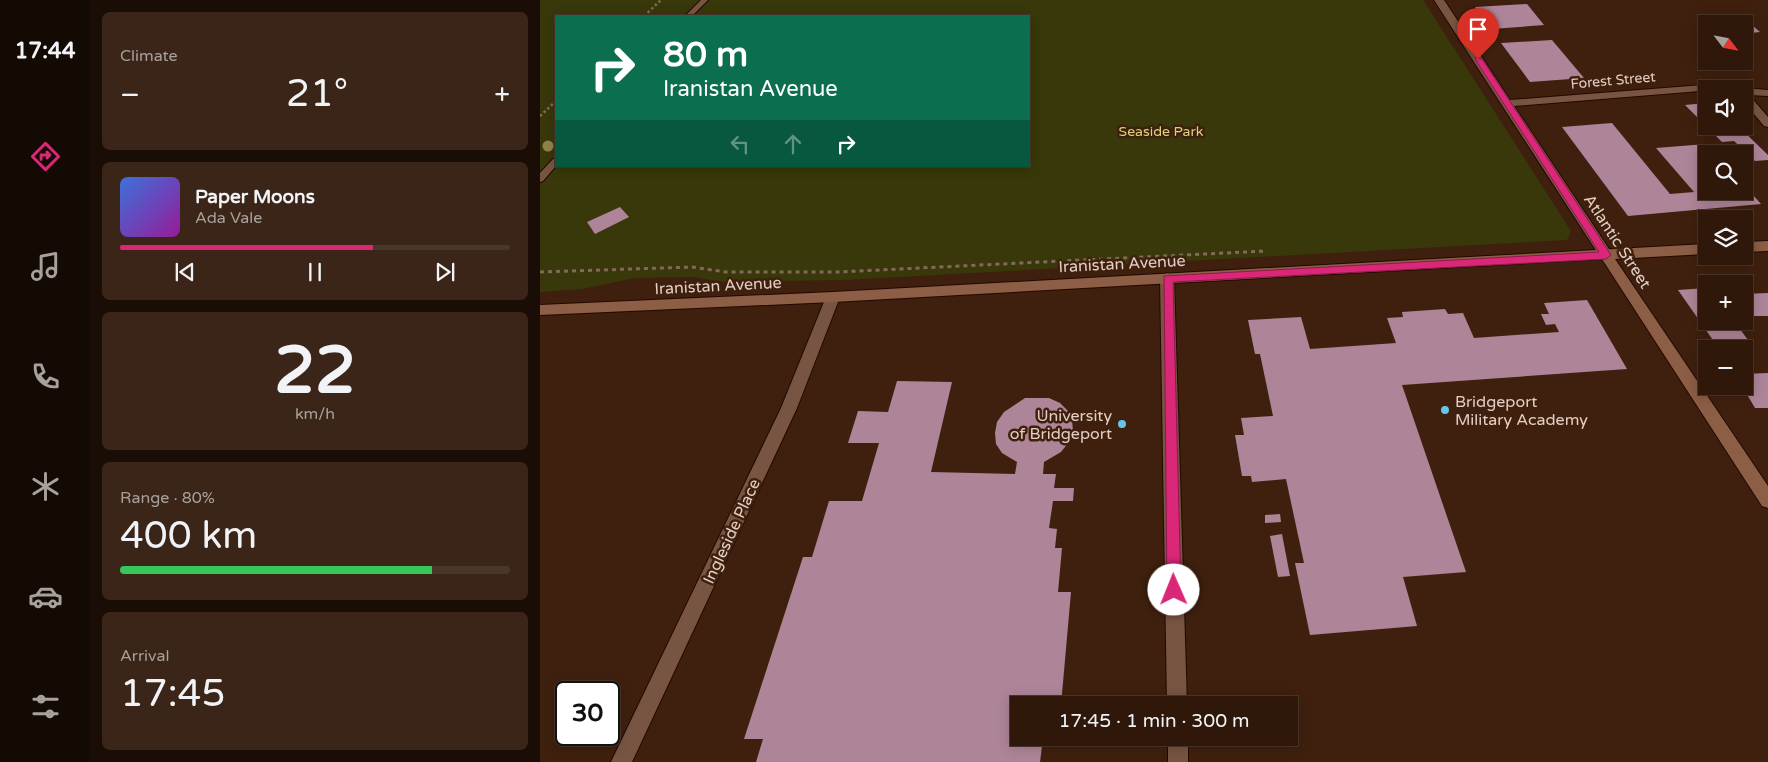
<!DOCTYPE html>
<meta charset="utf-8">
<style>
:root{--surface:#2f180a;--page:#3b2518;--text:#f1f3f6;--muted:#a7a09c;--line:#4a372b;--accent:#db2777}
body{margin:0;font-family:"Varela Round",sans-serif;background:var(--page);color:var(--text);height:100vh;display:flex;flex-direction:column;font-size:19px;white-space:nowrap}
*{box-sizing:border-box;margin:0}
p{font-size:16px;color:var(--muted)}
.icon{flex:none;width:28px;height:28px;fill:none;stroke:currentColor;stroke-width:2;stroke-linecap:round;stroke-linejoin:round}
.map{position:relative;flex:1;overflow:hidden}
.side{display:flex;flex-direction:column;gap:12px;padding:12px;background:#1a0d06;width:450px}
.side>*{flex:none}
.guide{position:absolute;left:15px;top:15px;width:475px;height:152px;border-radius:0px;box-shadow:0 2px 12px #0003,0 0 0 1px var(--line);background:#0b6e4f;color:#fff;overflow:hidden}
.needle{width:32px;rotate:122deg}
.tools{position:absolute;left:1158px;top:15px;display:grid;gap:10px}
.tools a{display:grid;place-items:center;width:55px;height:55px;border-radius:0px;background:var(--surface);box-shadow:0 2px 12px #0003,0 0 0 1px var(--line);font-size:25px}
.speed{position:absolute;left:15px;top:681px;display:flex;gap:10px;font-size:25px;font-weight:700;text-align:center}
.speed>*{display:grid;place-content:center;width:65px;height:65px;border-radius:50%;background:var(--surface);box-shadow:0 2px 12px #0003,0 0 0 1px var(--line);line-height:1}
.speed .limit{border:2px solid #111;border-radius:8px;background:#fff;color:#111}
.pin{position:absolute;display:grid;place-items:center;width:42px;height:42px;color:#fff;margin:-51px -21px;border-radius:50% 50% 50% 0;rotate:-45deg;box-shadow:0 0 5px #0007}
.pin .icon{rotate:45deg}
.me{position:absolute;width:55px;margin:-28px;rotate:359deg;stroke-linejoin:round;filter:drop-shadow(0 0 4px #0008)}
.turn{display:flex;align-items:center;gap:18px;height:105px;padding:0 25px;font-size:22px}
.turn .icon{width:65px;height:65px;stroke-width:2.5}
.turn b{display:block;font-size:35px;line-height:42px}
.lanes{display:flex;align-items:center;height:48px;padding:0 25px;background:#0003;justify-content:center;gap:25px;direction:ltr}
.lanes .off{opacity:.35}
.big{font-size:38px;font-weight:600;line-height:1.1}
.side .card{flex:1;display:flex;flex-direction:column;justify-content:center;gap:8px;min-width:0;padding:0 18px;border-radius:8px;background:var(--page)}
.side .dial{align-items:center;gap:0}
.dial b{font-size:65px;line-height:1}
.song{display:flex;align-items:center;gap:15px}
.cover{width:60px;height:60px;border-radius:8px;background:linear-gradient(135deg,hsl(220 70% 55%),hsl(300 70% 35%))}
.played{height:5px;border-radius:2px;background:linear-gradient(90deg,var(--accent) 65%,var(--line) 65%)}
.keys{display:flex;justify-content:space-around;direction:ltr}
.heat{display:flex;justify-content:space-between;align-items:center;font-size:28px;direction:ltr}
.charge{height:8px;border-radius:4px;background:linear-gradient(90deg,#34c759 80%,var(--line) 0)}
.trip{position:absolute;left:470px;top:696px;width:288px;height:50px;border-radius:0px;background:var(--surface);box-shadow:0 2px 12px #0003,0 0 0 1px var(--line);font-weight:600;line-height:50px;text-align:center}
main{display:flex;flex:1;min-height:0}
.tab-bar{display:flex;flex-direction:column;width:90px;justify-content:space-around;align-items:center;background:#130a04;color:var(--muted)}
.tab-bar .icon{width:35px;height:35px}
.tab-bar .selected{color:var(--accent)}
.tab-bar b{font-size:22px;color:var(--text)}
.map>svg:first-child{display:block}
.green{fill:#38380a;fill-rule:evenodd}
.building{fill:#ae8598}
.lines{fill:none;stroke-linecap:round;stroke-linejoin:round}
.lane-casing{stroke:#240800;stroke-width:2}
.street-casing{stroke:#240800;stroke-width:2}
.secondary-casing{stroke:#240800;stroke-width:2}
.path-far1{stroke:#84695a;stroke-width:2.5;stroke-dasharray:2.5 2.5;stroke-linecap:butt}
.path{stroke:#84695a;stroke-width:3;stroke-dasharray:4 4;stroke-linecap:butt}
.lane{fill:#785542;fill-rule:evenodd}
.street{fill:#785542;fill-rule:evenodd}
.secondary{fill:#8b5e45;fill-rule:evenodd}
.tree{fill:#92844a}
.route{fill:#db2777;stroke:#8e194d}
.poi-dot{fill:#65c5ee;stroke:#3f200e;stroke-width:2}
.labels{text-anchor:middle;stroke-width:5;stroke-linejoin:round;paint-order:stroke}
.far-street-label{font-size:14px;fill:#e3cec3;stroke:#3f200e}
.far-park-label{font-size:14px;fill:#d5d67b;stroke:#3f200e}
.street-label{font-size:16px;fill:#e3cec3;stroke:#3f200e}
.poi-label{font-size:16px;fill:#e3cec3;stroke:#3f200e;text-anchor:start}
</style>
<main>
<nav class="tab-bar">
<b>17:44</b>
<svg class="icon selected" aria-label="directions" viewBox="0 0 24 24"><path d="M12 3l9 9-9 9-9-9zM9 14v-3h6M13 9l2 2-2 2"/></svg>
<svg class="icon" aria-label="music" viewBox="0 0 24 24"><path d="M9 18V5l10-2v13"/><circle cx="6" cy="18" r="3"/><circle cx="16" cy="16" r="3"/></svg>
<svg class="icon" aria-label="phone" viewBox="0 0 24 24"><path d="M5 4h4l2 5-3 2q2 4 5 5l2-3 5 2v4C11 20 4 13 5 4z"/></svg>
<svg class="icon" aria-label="climate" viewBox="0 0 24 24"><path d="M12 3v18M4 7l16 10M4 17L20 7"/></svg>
<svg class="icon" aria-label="car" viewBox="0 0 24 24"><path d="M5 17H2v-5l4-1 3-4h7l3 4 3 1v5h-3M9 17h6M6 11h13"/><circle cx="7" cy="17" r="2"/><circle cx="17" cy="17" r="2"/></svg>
<svg class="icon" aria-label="filters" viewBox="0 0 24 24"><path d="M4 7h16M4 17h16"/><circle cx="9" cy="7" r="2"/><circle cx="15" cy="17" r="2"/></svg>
</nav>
<section class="side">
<div class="card"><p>Climate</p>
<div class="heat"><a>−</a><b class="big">21°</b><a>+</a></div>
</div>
<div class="card">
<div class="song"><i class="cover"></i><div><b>Paper Moons</b><p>Ada Vale</p></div></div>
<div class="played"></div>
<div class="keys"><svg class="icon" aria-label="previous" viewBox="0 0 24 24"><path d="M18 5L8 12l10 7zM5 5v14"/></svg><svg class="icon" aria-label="pause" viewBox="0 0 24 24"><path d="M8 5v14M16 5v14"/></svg><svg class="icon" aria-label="next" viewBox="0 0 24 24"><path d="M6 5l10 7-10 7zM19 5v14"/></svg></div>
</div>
<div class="card dial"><b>22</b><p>km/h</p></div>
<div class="card"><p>Range · 80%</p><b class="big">400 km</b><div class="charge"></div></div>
<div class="card"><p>Arrival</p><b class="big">17:45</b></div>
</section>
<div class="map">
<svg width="1228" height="762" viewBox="0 0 1228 762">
<rect width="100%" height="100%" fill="#3f200e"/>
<!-- green -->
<path class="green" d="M0 0H883L1031 231 1027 240 305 280 182 282 153 277 95 278 42 289 0 292ZM16 16H489V166H16Z"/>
<!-- building -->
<path class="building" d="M987 4 1004 25 952 29 935 7Z
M1196 19H1205L1220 32 1211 33 1204 24Z
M1012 40 1044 78 990 82 961 43Z
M1166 103V126H1198L1228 155V160L1215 161 1194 141 1182 142 1145 105Z
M1072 123 1130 194 1154 192 1116 148 1166 144 1175 154H1166V191H1204V185L1221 204 1088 216 1022 127Z
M80 207 89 217 55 234 47 222Z
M1166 288V321H1194L1208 340 1175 343 1138 290Z
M1228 293V316H1213L1204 304V294Z
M1047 300 1087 369 862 385 926 572 863 577 877 626 770 635 755 563H764L746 479 712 482 711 476H702L695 435H704L701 418 733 416 720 354H715L708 320 761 317 770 349 856 343 847 318 863 317 862 312 905 309 908 314 923 313 934 338 1019 332 1015 324 1006 325 1001 314H1009L1004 303Z
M1228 373V408H1215L1202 386H1204V374Z
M357 381 412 382 391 472 475 474 477 462 462 453 456 444 455 433 457 422 464 412 485 398H509L520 403 528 411 532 420 533 431 529 442 521 452 504 462 503 474H516L514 488H534L533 501H513L509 528 517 529 515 548H522L518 592H531L521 705H479V738H503L500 762H216L223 739H204L263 557H272L289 501H322L339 443H308L318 411 348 412Z
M740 514 741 522 725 523V515Z
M742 534 750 576 738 577 730 536Z"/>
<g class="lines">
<defs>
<path id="lane" d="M161 0H168L152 16H145Z
M16 158V166L3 181 0 182V173L13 159Z"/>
<path id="street" d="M894 0H904L970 100 1163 85 1180 86 1185 89 974 106 1071 252 1073 255 1071 258H1061Z
M1204 88 1228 90V96L1209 95 1228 117V127L1224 126 1204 102V89H1200Z
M627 273 634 278 647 705H627L620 278Z
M293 292 300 297 257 408 92 762H71L241 408 286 297Z
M628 738H648V762H628Z"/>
<path id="secondary" d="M1228 241V251L1204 252V242Z
M1166 244V254L1075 259 1228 486V508L1222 506 1062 259 293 302 0 315V305L293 292Z"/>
</defs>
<!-- lane casing -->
<use href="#lane" class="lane-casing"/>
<!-- street casing -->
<use href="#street" class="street-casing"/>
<!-- secondary casing -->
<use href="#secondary" class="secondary-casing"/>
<!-- path-far1 -->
<path class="path-far1" d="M104 16 121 0
M0 116 16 101"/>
<!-- path -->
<path class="path" d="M0 272 152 267 186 272H298L726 251"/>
<!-- lane -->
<use href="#lane" class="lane"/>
<!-- street -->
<use href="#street" class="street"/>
<!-- secondary -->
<use href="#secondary" class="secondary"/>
</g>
<!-- trees -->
<circle class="tree" cx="8" cy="146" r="5.5"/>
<!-- route -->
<path class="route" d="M936 57 942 59 1071 255 1066 259 633 282 641 590 639 595 634 597 630 595 627 590 624 276 1059 252 935 59Z"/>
<!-- markers -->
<g class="poi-dot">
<circle cx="905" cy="410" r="5"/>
<circle cx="582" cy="424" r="5"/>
</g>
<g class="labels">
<!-- far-street labels -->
<g class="far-street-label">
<text transform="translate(1073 80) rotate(-5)" y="5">Forest Street</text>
</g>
<!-- far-park labels -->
<g class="far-park-label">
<text x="621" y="136">Seaside Park</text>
</g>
<!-- street labels -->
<g class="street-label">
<text transform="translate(1078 241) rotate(57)" y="6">Atlantic Street</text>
<text transform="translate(582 263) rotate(-3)" y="6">Iranistan Avenue</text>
<text transform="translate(178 285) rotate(-3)" y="6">Iranistan Avenue</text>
<text transform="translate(191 531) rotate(-65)" y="6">Ingleside Place</text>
</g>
<!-- poi labels -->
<g class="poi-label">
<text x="915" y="407">Bridgeport<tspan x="915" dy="18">Military Academy</tspan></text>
<text x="572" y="421" text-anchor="end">University<tspan x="572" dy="18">of Bridgeport</tspan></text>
</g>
</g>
</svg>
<div class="tools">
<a><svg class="needle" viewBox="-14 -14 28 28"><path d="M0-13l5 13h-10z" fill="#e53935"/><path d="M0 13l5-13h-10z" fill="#a7a09c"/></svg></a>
<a><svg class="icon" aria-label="sound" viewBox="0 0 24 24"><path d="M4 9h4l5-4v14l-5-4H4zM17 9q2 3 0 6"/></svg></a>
<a><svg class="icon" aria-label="search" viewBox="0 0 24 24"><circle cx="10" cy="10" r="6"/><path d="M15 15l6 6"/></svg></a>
<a><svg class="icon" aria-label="layers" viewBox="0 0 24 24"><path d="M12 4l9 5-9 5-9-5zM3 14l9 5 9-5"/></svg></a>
<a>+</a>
<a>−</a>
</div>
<div class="speed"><div class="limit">30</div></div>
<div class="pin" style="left:938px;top:59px;background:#d93025"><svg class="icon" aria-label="arrive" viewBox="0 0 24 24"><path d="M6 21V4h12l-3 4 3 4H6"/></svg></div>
<svg class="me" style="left:634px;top:590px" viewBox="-20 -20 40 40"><circle r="19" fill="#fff"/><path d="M0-13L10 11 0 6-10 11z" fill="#db2777"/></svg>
<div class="trip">17:45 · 1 min · 300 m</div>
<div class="guide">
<div class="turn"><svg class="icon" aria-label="right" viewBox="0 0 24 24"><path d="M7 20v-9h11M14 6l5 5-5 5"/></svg><div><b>80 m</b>Iranistan Avenue</div></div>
<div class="lanes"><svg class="icon off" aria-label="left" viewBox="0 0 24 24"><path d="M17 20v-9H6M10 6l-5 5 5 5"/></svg><svg class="icon off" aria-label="ahead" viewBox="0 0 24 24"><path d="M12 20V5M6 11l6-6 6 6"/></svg><svg class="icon" aria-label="right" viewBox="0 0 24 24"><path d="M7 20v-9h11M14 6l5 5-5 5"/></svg></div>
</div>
</div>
</main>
